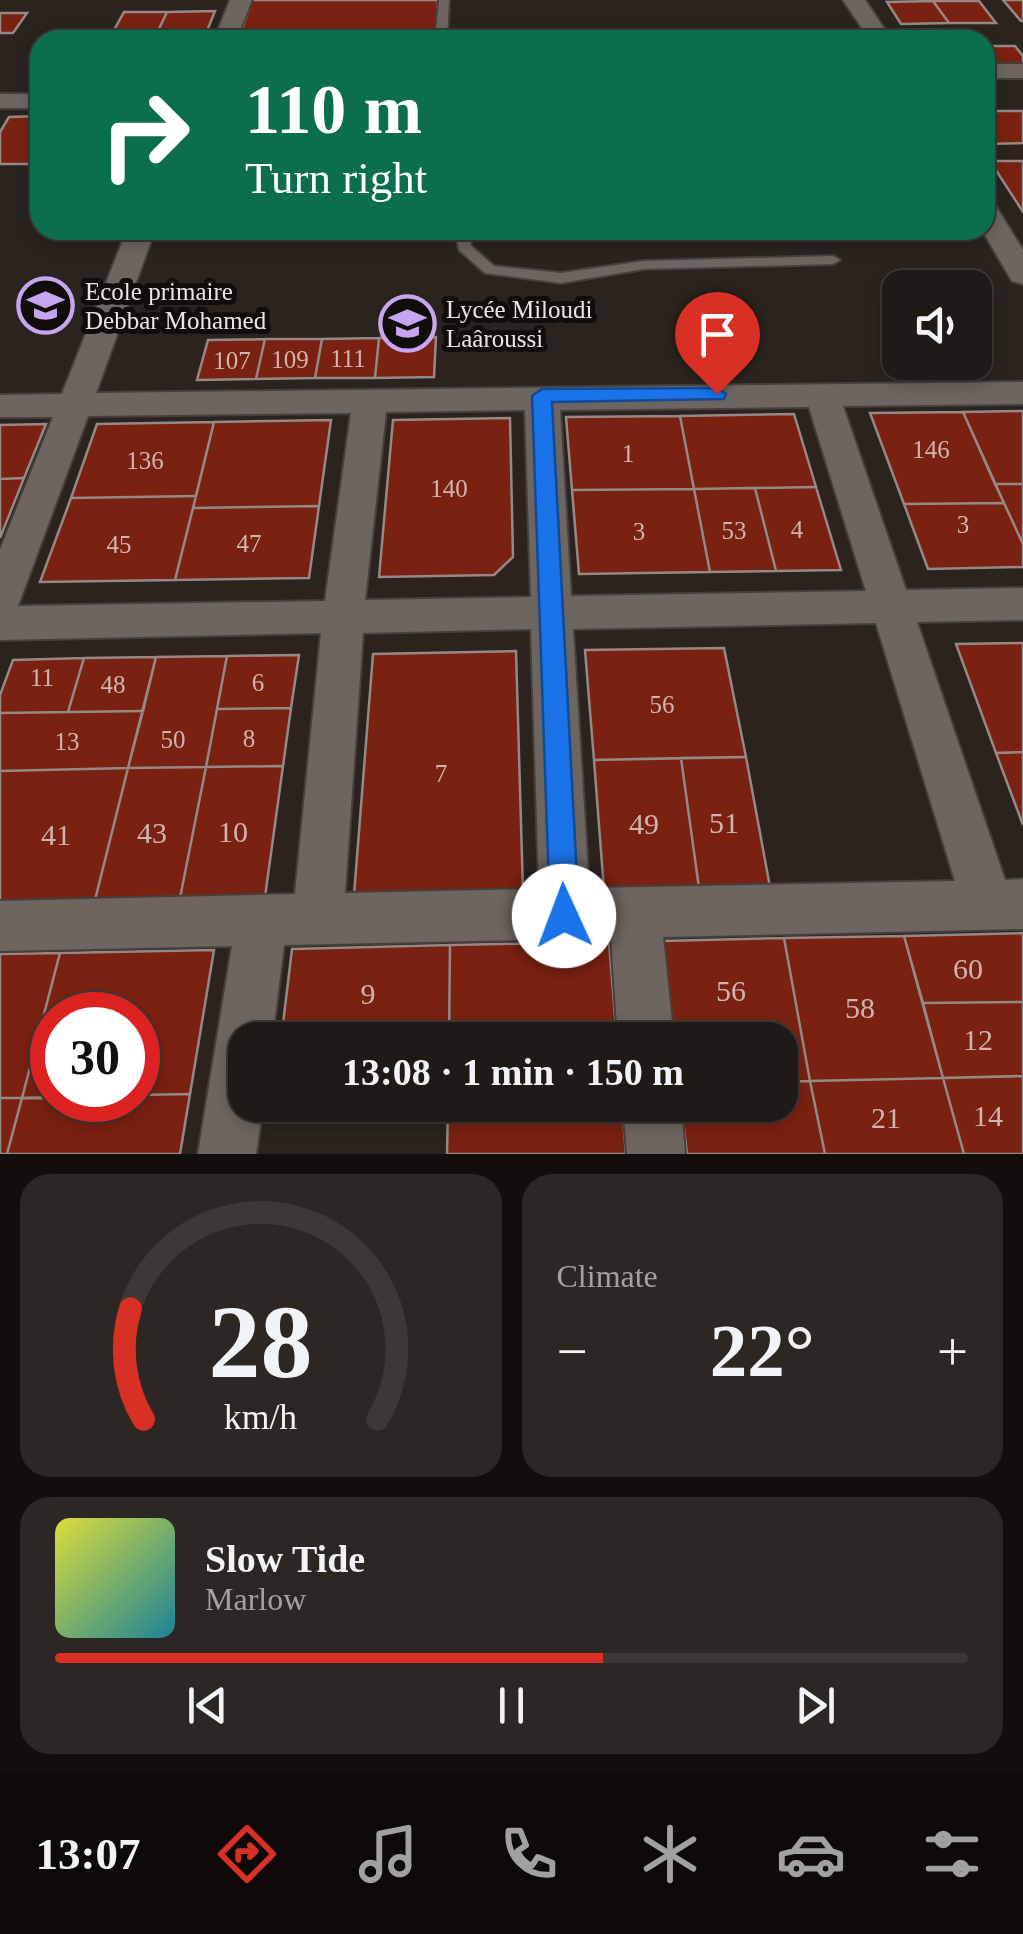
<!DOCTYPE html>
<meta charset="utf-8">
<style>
:root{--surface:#201a16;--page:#2d2723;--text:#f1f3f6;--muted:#a2a1a1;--line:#3d3835;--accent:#d93025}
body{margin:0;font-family:"Times New Roman",serif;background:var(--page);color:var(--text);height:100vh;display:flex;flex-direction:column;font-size:38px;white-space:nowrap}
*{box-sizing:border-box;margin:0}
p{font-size:32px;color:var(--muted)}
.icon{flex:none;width:55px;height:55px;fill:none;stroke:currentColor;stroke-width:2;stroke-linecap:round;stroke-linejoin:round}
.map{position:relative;height:1154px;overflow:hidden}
.details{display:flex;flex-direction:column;gap:20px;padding:20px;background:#120e0c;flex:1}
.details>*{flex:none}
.hud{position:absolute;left:30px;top:30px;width:965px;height:210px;border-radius:30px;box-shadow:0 5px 15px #0003,0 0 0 2px var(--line);background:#0b6e4f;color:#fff;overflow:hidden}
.controls{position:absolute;left:882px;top:270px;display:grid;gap:20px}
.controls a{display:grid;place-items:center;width:110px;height:110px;border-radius:20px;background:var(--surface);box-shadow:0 5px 15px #0003,0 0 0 2px var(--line);font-size:50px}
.speed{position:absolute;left:30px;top:992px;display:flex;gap:20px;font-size:50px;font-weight:700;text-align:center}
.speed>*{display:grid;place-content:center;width:130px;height:130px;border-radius:50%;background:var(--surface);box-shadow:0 5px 15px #0003,0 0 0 2px var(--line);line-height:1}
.speed .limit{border:15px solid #d22;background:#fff;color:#111}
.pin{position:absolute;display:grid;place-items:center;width:85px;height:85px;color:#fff;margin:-102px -42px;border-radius:50% 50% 50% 0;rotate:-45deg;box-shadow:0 0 10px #0007}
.pin .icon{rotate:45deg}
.me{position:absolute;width:110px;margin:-55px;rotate:358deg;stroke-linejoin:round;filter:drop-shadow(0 0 8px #0008)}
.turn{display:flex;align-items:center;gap:35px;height:210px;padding:0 50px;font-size:45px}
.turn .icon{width:130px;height:130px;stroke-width:2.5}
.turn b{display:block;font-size:70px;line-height:85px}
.big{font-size:75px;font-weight:800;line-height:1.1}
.details .widget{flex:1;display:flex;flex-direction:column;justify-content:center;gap:15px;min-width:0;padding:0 35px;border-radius:30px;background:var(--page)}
.details .dial{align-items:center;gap:0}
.dial svg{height:260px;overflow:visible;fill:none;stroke:var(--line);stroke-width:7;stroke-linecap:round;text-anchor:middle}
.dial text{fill:var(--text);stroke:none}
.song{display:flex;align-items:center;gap:30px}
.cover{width:120px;height:120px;border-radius:15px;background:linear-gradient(135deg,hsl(60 70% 55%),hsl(190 70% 35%))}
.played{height:10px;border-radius:5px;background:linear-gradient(90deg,var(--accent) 60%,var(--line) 60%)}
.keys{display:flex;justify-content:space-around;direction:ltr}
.heat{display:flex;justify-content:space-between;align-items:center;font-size:55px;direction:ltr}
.details .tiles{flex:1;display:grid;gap:20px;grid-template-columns:1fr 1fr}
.widget:last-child{grid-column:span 2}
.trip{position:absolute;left:228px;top:1022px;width:570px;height:100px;border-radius:30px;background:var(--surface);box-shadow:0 5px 15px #0003,0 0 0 2px var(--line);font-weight:800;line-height:100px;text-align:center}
.tabs{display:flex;height:160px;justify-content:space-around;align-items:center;background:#0d0a09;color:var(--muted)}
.tabs .icon{width:70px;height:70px}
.tabs .on{color:var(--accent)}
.tabs b{font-size:45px;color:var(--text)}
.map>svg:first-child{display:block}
.building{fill:#7a2111;stroke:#948986;stroke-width:2.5}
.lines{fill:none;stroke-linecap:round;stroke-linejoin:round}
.lane-casing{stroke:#46403d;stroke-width:4}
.street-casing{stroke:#46403d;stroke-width:4}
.lane{fill:#6d655f;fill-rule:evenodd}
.street{fill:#6d655f;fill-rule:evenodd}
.route{fill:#1a73e8;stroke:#114b97;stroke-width:2.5}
.labels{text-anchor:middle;stroke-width:10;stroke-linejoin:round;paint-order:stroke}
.far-poi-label{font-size:25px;fill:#ebe6e3;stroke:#100d0b;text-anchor:start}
.number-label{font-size:25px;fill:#cfb5ae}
.near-number-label{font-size:30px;fill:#cfb5ae}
</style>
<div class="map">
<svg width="1023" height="1154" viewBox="0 0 1023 1154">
<rect width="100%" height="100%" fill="#2a231e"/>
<!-- building -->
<path class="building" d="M252 0H438L436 40H390L391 33H331L330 40H238Z
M1003 0H1023V21H1021Z
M933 1H979L996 23H949Z
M933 1 949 23 901 24 887 2Z
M215 11 207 31H158L167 12Z
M124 12H167L158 31 113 32Z
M0 13H27L13 33H0Z
M158 31H207L203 40H154Z
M985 46H1015L1023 56V70H985Z
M985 111H1023V143L985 144Z
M40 116V164H0V132L9 117Z
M990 161H1023V212Z
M436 337 434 377 375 378 379 338Z
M379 338 375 378H315L322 339Z
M265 339H322L315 378 256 379Z
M265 339 256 379 197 380 208 340Z
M1023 411V484H995L963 412Z
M963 412 1004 503 904 504 870 413Z
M794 414 816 487 694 489 680 416Z
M680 416 694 489 572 490 566 417Z
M510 418 513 557 494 575 379 577 393 420Z
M331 420 319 506 193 508 214 422Z
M214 422 196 496 71 498 97 424Z
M46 424 24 478 0 479V425Z
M24 478 0 538V479Z
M995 484H1023V544L1004 503Z
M816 487 841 570 776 571 755 488Z
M755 488 776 571 710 572 694 489Z
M694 489 710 572 579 574 572 490Z
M196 496 175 580 40 582 71 498Z
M1004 503 1023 544V567L928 569 904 504Z
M319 506 309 578 175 580 193 508Z
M1023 643V752L996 753 956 644Z
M724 648 746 757 594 760 585 650Z
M516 651 523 892 354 895 373 654Z
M299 655 291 708 217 709 227 656Z
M227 656 206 767 128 768 156 657Z
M156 657 143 711 68 712 84 658Z
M84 658 68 712 0 713V695L13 660Z
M291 708 283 766 206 767 217 709Z
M143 711 128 768 0 771V713Z
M1023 752V825L996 753Z
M746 757 770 887 699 888 681 758Z
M681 758 699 888 604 890 594 760Z
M283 766 265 897 180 898 206 767Z
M206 767 180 898 95 900 128 768Z
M128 768 95 900 0 902V771Z
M1023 933V1002L923 1003 904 936Z
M904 936 943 1078 810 1081 784 938Z
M784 938 810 1081 780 1082V1040H673L662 941Z
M609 942 617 1040H449L450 945Z
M450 945 449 1040H281L292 949Z
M214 950 190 1094 138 1095V1015H52V1097L22 1098 60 953Z
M60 953 22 1098H0V954Z
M1023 1002V1076L943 1078 923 1003Z
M1023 1076V1154H964L943 1078Z
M943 1078 964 1154H825L810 1081Z
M810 1081 825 1154H687L681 1105H780V1082Z
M190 1094 180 1154H7L22 1098 138 1100V1095Z
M0 1098H22L7 1154H0Z
M448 1105H622L626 1154H447Z"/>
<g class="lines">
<defs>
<path id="lane" d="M439 0H449L447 40H435Z
M455 230H469L471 246 494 266 561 273 644 261 833 256 840 260 833 264 644 269 561 283 485 273 459 250Z"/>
<path id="street" d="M230 0H252L236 40H214Z
M843 0H865L892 40H870Z
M985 64H1023V78H985Z
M0 94H40V108H0Z
M985 203 995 205 1023 250V284L1012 281 982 230Z
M127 230H155L96 393 1023 382V404L843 406 906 590 1023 588V620L917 622 1005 880 1023 879V929L663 937 674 1040H618L611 938 284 945 272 1040H245V1105H263L256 1154H198L232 946 0 951V901L295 894 321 633 0 640V550L53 417H0V395L62 394ZM809 407 866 591 571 596 560 410ZM525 410 531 597 365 600 386 412ZM351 413 325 601 18 606 88 416ZM876 623 955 881 589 888 573 629ZM531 629 539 889 345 893 363 633Z
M623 1105H681L685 1154H627Z"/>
</defs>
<!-- lane casing -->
<use href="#lane" class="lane-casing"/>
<!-- street casing -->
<use href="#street" class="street-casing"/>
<!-- lane -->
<use href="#lane" class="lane"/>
<!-- street -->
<use href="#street" class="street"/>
</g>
<!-- route -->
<path class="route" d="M717 388 726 394 724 399 552 402 579 916 575 926 564 930 554 926 550 916 532 396 542 389Z"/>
<!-- icons -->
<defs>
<symbol id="school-ring" viewBox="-11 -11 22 22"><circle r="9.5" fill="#100d0b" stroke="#c6a6f0" stroke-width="1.5"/><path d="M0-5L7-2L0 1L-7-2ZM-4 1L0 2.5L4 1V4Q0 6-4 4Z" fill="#c6a6f0"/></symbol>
</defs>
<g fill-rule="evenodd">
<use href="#school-ring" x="14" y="274" width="63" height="63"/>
<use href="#school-ring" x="376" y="292" width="63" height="63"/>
</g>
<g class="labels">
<!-- far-poi labels -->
<g class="far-poi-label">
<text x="85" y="300">Ecole primaire<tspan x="85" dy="29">Debbar Mohamed</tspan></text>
<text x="446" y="318">Lycée Miloudi<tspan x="446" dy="29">Laâroussi</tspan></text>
</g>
<!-- number labels -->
<g class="number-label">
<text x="348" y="367">111</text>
<text x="290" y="368">109</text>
<text x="232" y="369">107</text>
<text x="931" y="458">146</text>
<text x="628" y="462">1</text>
<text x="145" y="469">136</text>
<text x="449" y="497">140</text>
<text x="963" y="533">3</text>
<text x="797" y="538">4</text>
<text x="734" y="539">53</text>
<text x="639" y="540">3</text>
<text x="249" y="552">47</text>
<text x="119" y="553">45</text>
<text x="42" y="686">11</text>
<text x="258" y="691">6</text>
<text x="113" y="693">48</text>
<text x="662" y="713">56</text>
<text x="249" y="747">8</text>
<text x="173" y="748">50</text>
<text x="67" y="750">13</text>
<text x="441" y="782">7</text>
</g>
<!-- near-number labels -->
<g class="near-number-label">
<text x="724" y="833">51</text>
<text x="644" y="834">49</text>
<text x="233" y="842">10</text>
<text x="152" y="843">43</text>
<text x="56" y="845">41</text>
<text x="968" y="979">60</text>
<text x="731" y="1001">56</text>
<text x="368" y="1004">9</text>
<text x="860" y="1018">58</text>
<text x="978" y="1050">12</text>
<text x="988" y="1126">14</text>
<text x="886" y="1128">21</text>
</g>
</g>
</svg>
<div class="controls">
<a><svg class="icon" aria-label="sound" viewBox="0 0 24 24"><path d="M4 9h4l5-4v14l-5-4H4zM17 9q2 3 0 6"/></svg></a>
</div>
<div class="speed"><div class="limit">30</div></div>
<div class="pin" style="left:717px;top:394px;background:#d93025"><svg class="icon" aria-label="arrive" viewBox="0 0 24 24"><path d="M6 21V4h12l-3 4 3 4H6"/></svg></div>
<svg class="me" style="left:564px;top:916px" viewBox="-20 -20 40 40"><circle r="19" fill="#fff"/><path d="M0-13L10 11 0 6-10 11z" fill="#1a73e8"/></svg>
<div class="trip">13:08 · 1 min · 150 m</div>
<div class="hud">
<div class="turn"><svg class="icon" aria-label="right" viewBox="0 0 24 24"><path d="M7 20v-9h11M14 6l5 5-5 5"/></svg><div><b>110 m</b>Turn right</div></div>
</div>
</div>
<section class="details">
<div class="tiles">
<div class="widget dial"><svg viewBox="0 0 100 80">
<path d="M14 69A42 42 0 1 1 86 69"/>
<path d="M14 69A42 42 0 0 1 10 35" stroke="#d93025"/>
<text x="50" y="56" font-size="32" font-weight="700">28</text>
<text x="50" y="72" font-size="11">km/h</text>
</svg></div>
<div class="widget"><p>Climate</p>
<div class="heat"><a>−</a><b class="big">22°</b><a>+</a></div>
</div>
<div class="widget">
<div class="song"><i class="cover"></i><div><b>Slow Tide</b><p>Marlow</p></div></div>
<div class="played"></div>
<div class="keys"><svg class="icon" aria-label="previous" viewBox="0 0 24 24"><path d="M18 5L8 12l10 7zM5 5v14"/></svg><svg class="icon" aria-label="pause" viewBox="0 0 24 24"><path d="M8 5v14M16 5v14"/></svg><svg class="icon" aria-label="next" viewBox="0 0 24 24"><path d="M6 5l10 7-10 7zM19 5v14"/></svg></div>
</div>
</div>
</section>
<nav class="tabs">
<b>13:07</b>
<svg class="icon on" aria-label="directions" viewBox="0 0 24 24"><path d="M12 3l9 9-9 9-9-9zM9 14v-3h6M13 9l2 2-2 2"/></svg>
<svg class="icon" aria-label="music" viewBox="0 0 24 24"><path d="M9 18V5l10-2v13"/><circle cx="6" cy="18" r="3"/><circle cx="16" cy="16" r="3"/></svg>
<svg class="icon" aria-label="phone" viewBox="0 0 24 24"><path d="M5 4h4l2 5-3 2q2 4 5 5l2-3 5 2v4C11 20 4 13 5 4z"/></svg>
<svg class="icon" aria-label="climate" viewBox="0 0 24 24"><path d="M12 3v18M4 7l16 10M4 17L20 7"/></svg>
<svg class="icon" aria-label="car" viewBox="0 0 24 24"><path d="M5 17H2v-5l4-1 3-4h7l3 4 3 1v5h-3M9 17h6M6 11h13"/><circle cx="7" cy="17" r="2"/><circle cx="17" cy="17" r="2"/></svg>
<svg class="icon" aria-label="filters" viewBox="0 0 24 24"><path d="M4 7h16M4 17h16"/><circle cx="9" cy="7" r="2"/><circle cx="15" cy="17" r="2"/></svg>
</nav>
